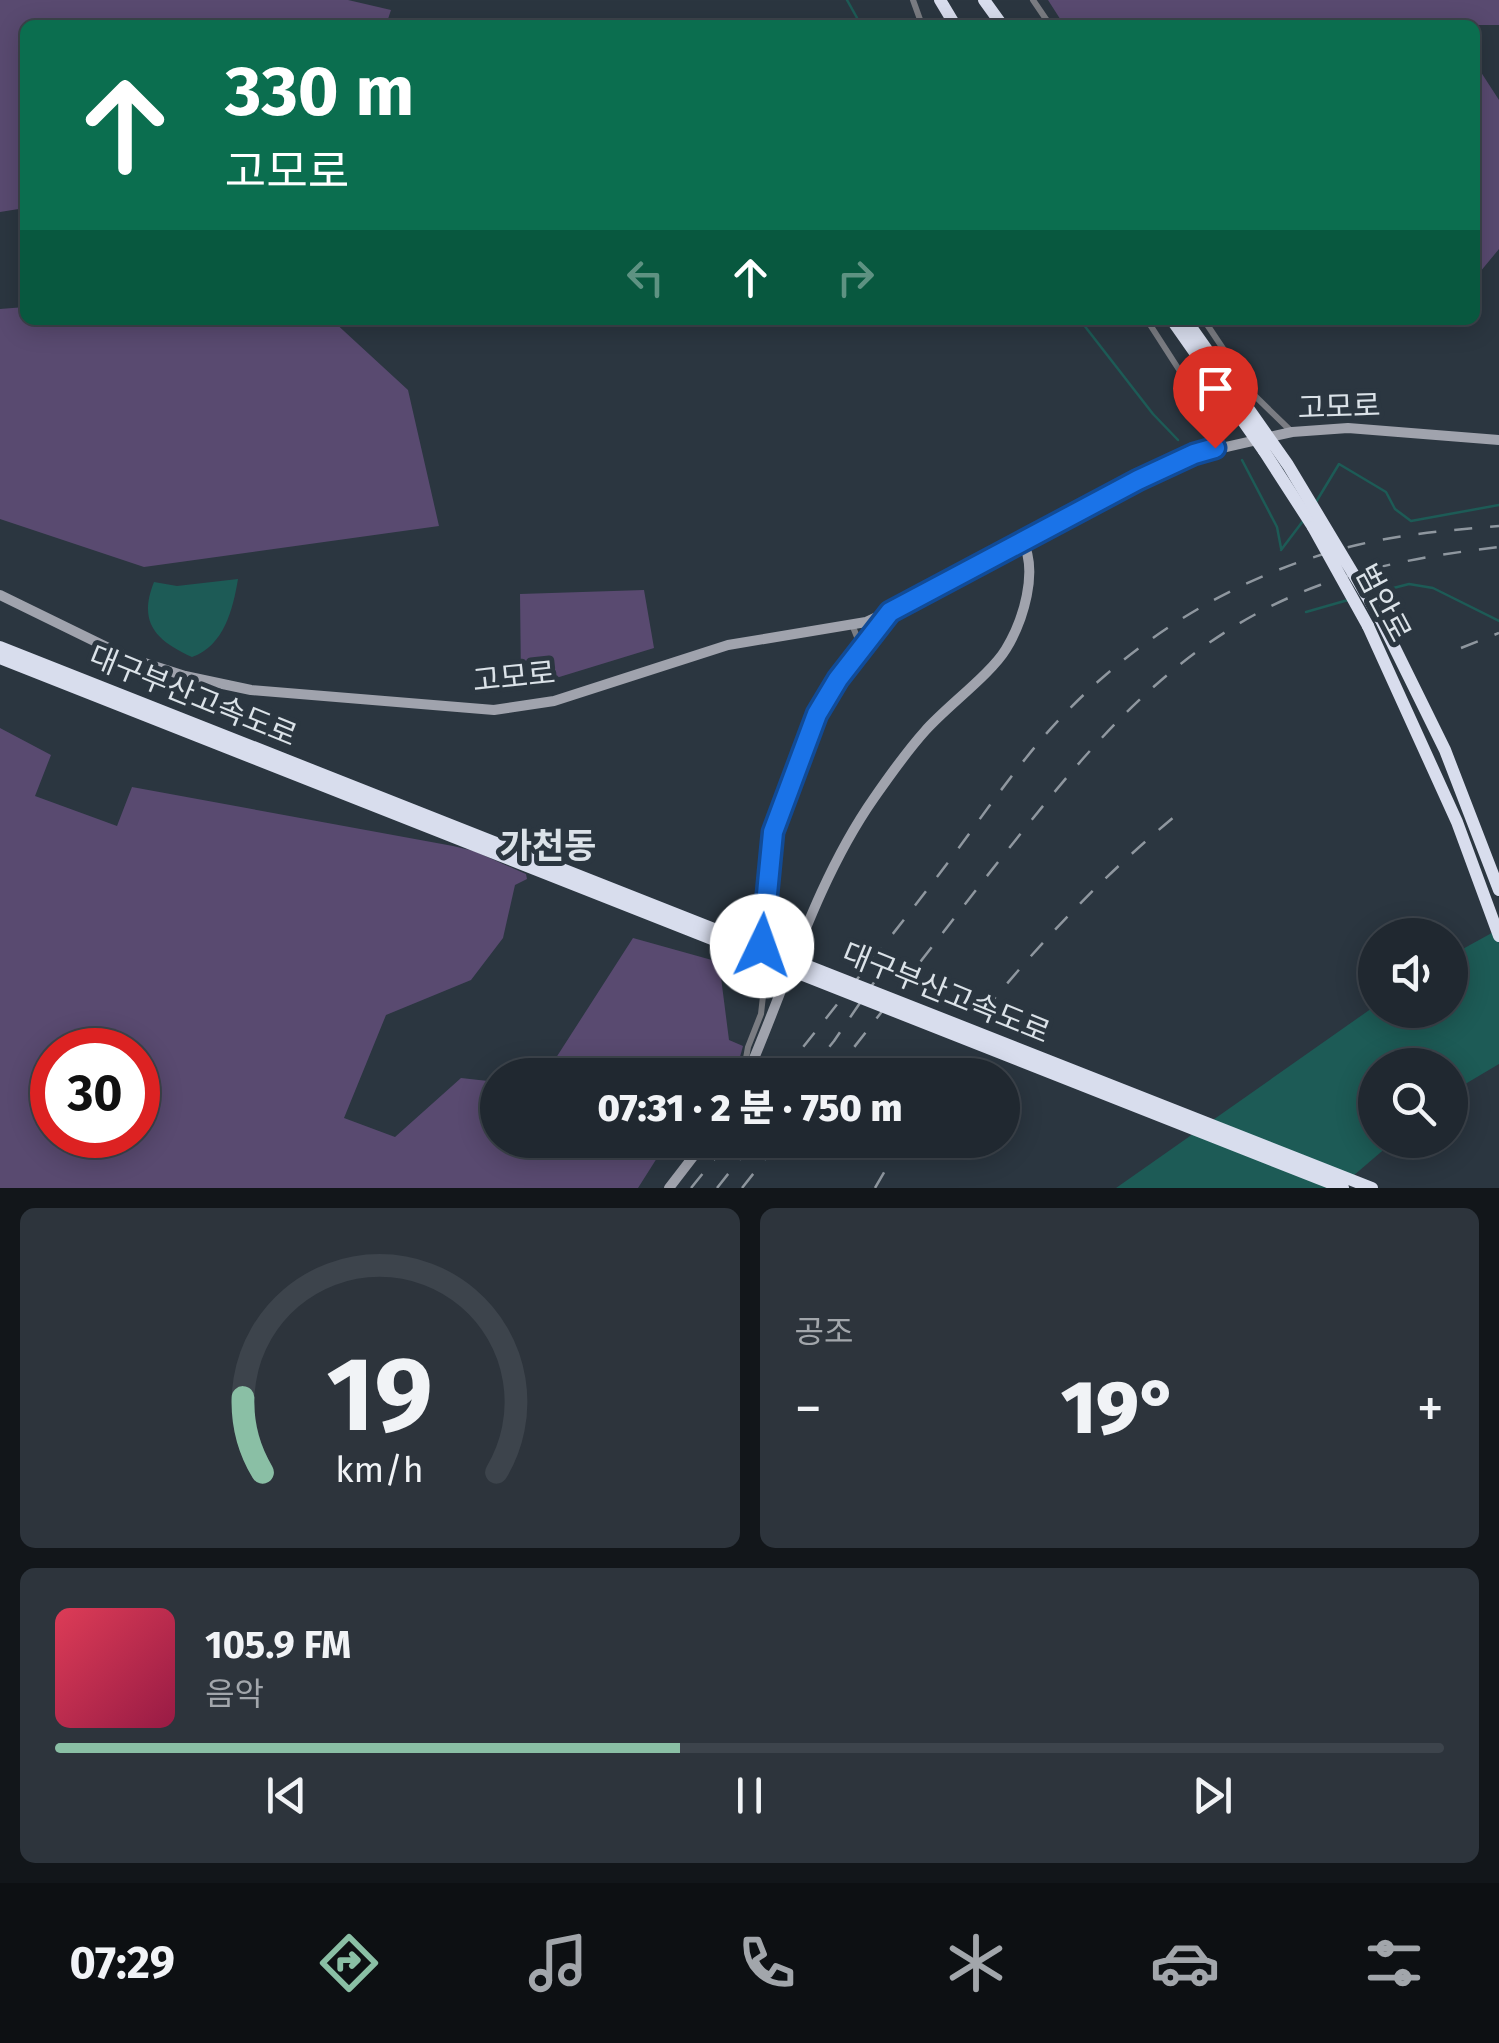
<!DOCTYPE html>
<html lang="ko">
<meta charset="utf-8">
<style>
:root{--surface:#202830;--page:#2d343c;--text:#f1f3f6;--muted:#a2a6ab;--line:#3d444c;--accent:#8abfa5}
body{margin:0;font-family:"Fira Sans","Noto Sans KR",sans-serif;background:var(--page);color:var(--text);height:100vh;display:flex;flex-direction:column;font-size:38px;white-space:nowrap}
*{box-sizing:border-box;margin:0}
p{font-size:32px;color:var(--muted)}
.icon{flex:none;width:55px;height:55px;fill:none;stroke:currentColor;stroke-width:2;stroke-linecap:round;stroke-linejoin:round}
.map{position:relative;height:1188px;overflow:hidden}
.panel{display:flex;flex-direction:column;gap:20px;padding:20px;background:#12161a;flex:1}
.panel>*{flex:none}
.top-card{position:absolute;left:20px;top:20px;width:1460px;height:305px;border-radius:15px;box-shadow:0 5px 25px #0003,0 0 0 2px var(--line);background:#0b6e4f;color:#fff;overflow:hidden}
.controls{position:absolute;left:1358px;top:918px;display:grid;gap:20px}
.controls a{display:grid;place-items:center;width:110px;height:110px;border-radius:50%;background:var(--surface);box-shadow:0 5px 25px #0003,0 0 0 2px var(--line);font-size:50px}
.speed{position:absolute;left:30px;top:1028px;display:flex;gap:20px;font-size:50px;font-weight:700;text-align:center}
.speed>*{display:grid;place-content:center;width:130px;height:130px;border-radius:50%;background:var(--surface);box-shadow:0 5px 25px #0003,0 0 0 2px var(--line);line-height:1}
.speed .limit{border:15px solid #d22;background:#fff;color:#111}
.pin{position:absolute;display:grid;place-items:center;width:85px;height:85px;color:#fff;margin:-102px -42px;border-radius:50% 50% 50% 0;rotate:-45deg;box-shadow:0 0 10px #0007}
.pin .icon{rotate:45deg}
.me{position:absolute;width:110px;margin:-55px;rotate:3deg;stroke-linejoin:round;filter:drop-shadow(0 0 8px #0008)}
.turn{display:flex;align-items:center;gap:35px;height:210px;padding:0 40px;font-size:45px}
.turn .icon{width:130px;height:130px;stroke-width:2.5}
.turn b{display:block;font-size:70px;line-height:85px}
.lanes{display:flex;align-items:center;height:95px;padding:0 40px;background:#0003;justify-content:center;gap:50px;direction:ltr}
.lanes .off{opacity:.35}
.big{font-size:75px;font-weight:800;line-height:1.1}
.panel .widget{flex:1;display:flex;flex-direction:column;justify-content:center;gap:15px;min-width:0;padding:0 35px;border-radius:15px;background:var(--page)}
.panel .dial{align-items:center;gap:0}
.dial svg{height:260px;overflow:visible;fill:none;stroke:var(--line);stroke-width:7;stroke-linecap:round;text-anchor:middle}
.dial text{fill:var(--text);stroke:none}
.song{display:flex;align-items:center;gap:30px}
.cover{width:120px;height:120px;border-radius:15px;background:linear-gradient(135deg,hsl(350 70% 55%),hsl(340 70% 35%))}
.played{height:10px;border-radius:5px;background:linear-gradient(90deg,var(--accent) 45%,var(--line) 45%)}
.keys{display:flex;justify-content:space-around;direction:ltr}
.heat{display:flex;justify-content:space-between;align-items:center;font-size:55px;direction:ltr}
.panel .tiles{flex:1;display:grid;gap:20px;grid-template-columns:1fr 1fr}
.widget:last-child{grid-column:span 2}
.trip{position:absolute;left:480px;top:1058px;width:540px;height:100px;border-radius:50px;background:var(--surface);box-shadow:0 5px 25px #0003,0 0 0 2px var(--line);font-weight:800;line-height:100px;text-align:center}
.dock{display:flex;height:160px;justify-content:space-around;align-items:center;background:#0d1013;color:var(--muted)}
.dock .icon{width:70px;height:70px}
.dock .on{color:var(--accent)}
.dock b{font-size:45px;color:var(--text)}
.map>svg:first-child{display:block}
.green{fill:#594a70;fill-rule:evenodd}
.water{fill:#1d5b56}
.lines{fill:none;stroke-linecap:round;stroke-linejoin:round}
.stream{stroke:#1d5b56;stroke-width:2.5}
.street{stroke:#7a7c82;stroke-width:6}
.secondary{stroke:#a0a3ad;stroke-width:10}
.highway{stroke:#d8dded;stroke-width:12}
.rail{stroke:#8f979f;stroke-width:2.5;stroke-dasharray:18 18;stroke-linecap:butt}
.highway-bridge{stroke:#d8dded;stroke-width:12}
.route-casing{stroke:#114b97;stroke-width:25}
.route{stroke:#1a73e8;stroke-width:18}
.labels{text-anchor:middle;stroke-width:10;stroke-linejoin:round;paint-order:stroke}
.street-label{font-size:30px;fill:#dbe2e8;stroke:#2b3640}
.quarter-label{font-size:35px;font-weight:bold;fill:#dbe2e8;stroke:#2b3640}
</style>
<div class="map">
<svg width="1499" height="1188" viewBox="0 0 1499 1188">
<rect width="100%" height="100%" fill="#2b3640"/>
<!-- green -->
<path class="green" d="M0 0H348L391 10 386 25H25V208L0 212Z
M1048 0H1499V25H1064Z
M1475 63 1499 100V249L1475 278Z
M25 307V320H332L408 390 439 526 144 567 0 519V309Z
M644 590 654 648 556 678 521 680 520 594Z
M0 728 51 755 35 796 117 826 132 787 453 846 474 851 526 874 527 879 515 885 503 938 471 980 386 1015 344 1118 395 1137 461 1078 497 1082 498 1140H682L657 1158 638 1188H0ZM52 1050H138V1135H52Z
M633 938 719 962 729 1040 743 1046 735 1075H545Z"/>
<!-- water -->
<path class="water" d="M238 579C233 609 224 646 192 657 155 640 138 622 154 582L177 586Z
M1499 929V1064L1450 1093V1065H1375V1140H1395L1339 1188H1116L1375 1006V1010H1450V956Z"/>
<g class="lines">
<!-- stream -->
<path class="stream" d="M847 0 861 25
M1080 320 1153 414 1178 440
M1242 460 1277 527 1281 548
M1316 502 1339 464 1386 492 1395 509 1411 521 1499 505
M1281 550 1303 521
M1370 594 1409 584 1433 588 1499 621
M1306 612 1348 600"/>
<!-- street -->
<path class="street" d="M913 0 922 25
M1033 0 1050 25
M1147 320 1203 407 1215 449
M1204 320 1254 395 1291 431
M1199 398 1213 404 1224 401
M1213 431 1226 396
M853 627 862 649
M763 949 764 902 773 832 817 714 838 679 889 614
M743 1075 748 1047 761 1014 767 960"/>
<!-- secondary -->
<path class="secondary" d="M0 595 129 658 185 676 251 690 494 710 554 701 728 645 866 622 913 600 1138 479 1195 454 1292 432 1348 428 1499 440
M747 1075C787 983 816 881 874 798 890 775 907 751 925 731 946 707 991 674 1006 649 1023 621 1039 571 1022 540
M669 1188 706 1140"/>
<!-- highway -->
<path class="highway" d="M940 0 955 25
M984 0 1002 25
M1264 451 1313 527
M1381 620 1445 750 1499 890
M1368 626 1457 822 1499 936
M0 647 742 940
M0 658 737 949"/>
<!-- rail -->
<path class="rail" d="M1461 648 1499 633
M984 1011C1044 938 1107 872 1180 812
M781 1075C834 1008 888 941 940 873 969 835 996 795 1026 758 1109 653 1227 576 1357 545 1403 534 1452 530 1499 526
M807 1075 834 1041 877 978
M832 1075C892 1000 950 922 1010 847 1099 735 1182 636 1320 585 1377 564 1439 554 1499 547
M691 1188 730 1140
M717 1188 755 1140
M742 1188 780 1140
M875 1188 903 1140"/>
<!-- highway-bridge -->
<path class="highway-bridge" d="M1172 320 1264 451
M1186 320 1288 465 1381 620
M1313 527 1368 626
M742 940 1372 1188
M737 949 1343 1188"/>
</g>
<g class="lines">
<defs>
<path id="route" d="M762 946 773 832 817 714 838 679 890 612 1138 480 1194 454 1215 448"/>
</defs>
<!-- route casing -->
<use href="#route" class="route-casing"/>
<!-- route -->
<use href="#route" class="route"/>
</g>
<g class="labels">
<!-- street labels -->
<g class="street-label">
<text transform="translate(1339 407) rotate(-2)" y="10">고모로</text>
<text transform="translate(1383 603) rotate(62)" y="10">범안로</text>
<text transform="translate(514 677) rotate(-6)" y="10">고모로</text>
<text transform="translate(193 696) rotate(22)" y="10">대구부산고속도로</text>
<text transform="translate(946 993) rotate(22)" y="10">대구부산고속도로</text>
</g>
<!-- quarter labels -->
<g class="quarter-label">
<text x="548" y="858">가천동</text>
</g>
</g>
</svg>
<div class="controls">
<a><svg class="icon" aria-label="sound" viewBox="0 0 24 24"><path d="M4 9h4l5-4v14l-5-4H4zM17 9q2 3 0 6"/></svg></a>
<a><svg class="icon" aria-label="search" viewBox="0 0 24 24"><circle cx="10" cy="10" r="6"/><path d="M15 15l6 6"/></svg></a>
</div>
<div class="speed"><div class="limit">30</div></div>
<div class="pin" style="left:1215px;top:448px;background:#d93025"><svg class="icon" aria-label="arrive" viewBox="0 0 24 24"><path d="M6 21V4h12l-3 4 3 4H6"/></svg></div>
<svg class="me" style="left:762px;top:946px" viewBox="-20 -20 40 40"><circle r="19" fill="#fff"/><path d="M0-13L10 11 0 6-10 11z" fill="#1a73e8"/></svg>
<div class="trip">07:31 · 2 분 · 750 m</div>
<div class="top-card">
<div class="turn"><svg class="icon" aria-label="ahead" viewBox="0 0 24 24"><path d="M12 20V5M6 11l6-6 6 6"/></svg><div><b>330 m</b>고모로</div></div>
<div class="lanes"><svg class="icon off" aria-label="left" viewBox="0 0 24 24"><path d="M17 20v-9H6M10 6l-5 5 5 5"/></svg><svg class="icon" aria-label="ahead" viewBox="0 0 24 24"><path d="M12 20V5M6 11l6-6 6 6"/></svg><svg class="icon off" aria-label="right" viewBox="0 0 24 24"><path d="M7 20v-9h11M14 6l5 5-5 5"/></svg></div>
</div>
</div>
<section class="panel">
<div class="tiles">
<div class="widget dial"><svg viewBox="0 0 100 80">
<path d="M14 69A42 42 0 1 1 86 69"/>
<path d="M14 69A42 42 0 0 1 8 46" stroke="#8abfa5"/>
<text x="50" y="56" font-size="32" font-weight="700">19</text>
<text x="50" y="72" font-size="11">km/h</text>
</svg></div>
<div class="widget"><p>공조</p>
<div class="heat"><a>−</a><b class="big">19°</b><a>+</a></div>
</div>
<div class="widget">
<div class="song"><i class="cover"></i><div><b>105.9 FM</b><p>음악</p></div></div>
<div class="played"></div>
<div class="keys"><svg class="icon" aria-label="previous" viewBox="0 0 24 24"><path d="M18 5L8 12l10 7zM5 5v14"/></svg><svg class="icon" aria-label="pause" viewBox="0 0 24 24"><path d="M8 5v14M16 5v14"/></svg><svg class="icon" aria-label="next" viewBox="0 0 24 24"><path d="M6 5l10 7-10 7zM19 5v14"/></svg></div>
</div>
</div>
</section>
<nav class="dock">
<b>07:29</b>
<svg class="icon on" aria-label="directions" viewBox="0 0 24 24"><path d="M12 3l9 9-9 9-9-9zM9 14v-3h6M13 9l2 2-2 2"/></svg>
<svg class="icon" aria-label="music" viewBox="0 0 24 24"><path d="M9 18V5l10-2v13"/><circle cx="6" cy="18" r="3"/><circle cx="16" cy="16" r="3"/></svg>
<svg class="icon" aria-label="phone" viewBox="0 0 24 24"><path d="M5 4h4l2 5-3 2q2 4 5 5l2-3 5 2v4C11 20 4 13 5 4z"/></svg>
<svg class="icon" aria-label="climate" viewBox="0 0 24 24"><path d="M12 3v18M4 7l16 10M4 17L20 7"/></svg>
<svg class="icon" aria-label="car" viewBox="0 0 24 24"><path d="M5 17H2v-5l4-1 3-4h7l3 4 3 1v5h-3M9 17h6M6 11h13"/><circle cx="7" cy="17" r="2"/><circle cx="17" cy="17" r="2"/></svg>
<svg class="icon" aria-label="filters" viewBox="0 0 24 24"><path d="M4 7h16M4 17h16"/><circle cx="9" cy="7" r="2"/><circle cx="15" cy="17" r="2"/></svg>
</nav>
